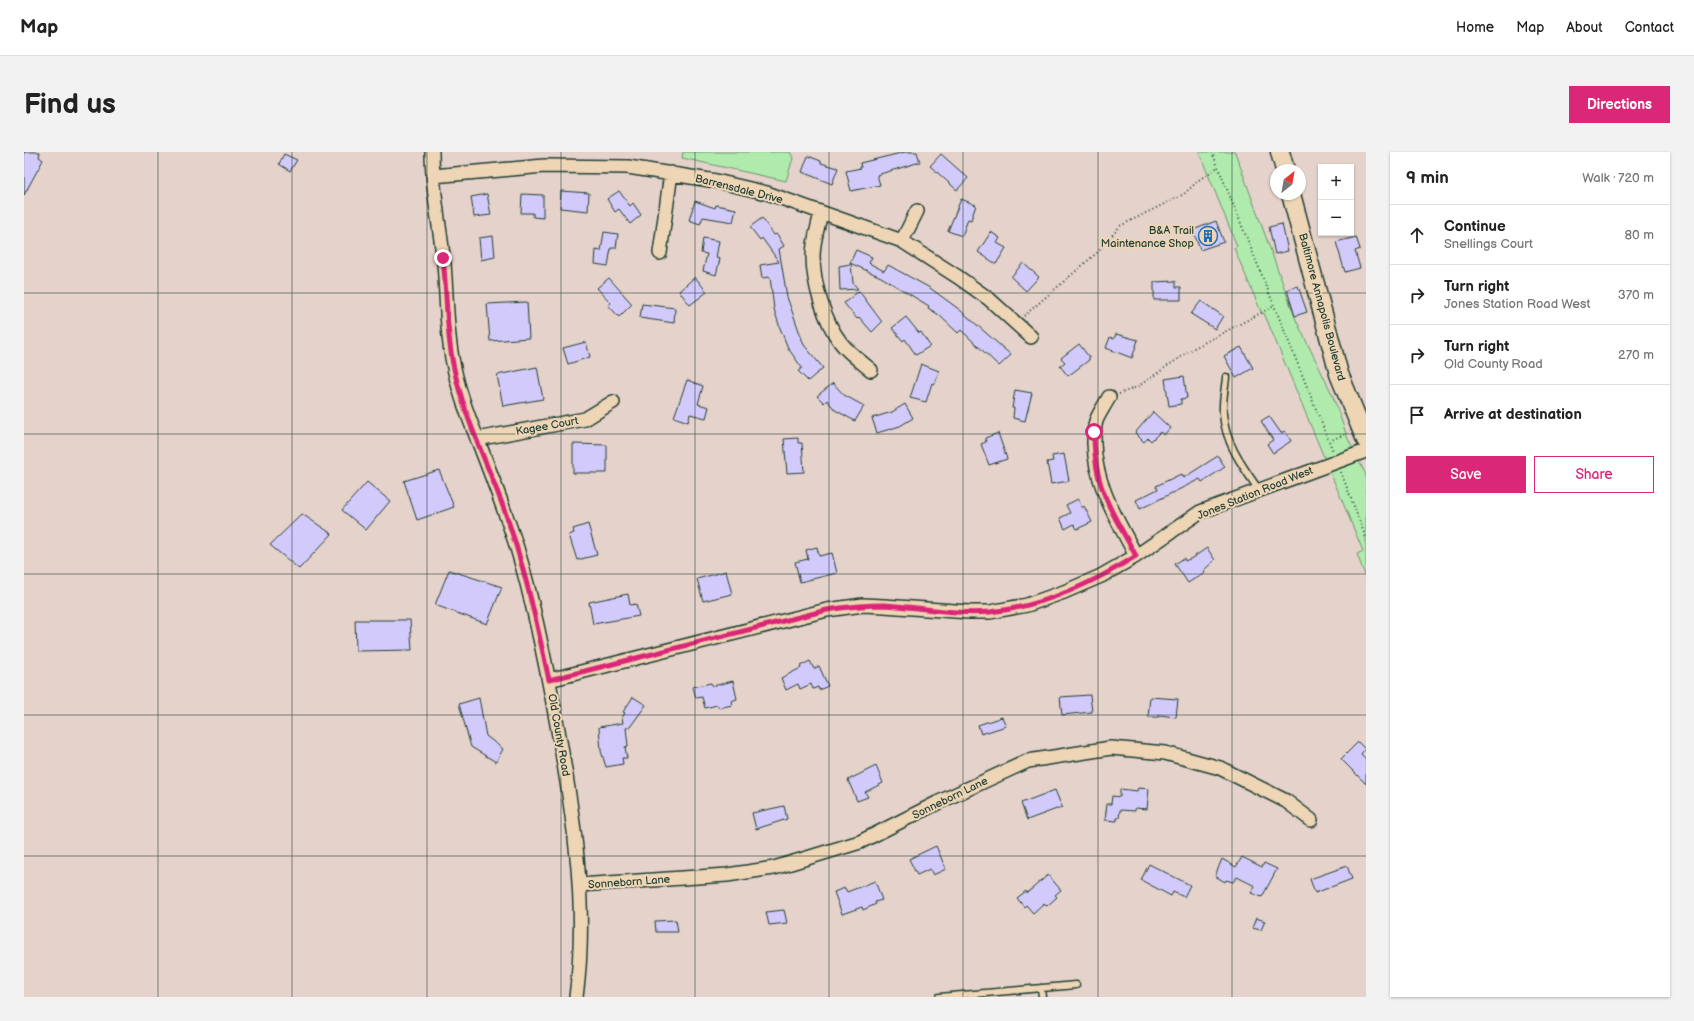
<!DOCTYPE html>
<html lang="en">
<head>
<meta charset="utf-8">
<style>
  body { margin:0; font-family:"Balsamiq Sans",sans-serif; background:#f2f2f2; color:#222 }
  .controls { position:absolute; right:12px; top:12px; display:grid; overflow:hidden; border-radius:0px; box-shadow:0 1px 3px #0004 }
  .controls button { width:36px; height:36px; display:grid; place-items:center; padding:0; border:0; border-bottom:1px solid #e0e0e0; background:#fff; color:#222; font:20px sans-serif }
  .compass { position:absolute; left:1246px; top:12px; width:36px; height:36px; border-radius:50%; background:#fff; box-shadow:0 1px 3px #0004; rotate:31deg }
  .stop { position:absolute; width:12px; height:12px; margin:-9px; border:3px solid #db2777; border-radius:50%; background:#fff }
  .stop.end { background:#db2777; border-color:#fff; box-shadow:0 1px 4px #0008 }
  .list { margin:0; padding:0; list-style:none }
  h2 { display:flex; justify-content:space-between; align-items:center; height:52px; margin:0; padding:0 16px; font-size:17px }
  h2 small { font-size:13px; font-weight:400; color:#767676 }
  .list li { display:grid; grid-template-columns:26px 1fr auto; gap:12px; align-items:center; box-sizing:border-box; height:60px; padding:0 16px; border-top:1px solid #e0e0e0 }
  .list b { display:block; font-size:15px; white-space:nowrap }
  .list p { margin:0; font-size:13px; white-space:nowrap; color:#767676 }
  .list em { font-size:13px; font-style:normal; color:#767676 }
  .actions { display:flex; gap:8px; padding:12px 16px }
  .actions a { flex:1; padding:9px 0; border:1px solid #db2777; border-radius:0px; text-align:center; font-size:14px; color:#db2777 }
  .actions .main { background:#db2777; color:#fff }
  .icon { flex:none; width:22px; height:22px; fill:none; stroke:currentColor; stroke-width:2; stroke-linecap:round; stroke-linejoin:round }
  .map { position:relative; flex:none; width:1342px; height:845px; overflow:hidden; border-radius:0px }
  header { display:flex; align-items:center; gap:24px; box-sizing:border-box; height:56px; padding:0 20px; background:#fff; border-bottom:1px solid #e0e0e0 }
  header strong { font-size:19px }
  nav { display:flex; gap:22px; margin-inline-start:auto; font-size:14px }
  .intro { display:flex; align-items:center; justify-content:space-between; box-sizing:border-box; height:96px; padding:0 24px }
  h1 { margin:0; font-size:28px }
  .button { padding:10px 18px; border-radius:0px; background:#db2777; color:#fff; font-size:14px; font-weight:700 }
  main { display:flex; gap:24px; padding:0 24px }
  aside { flex:1; background:#fff; border-radius:0px; box-shadow:0 1px 3px #0004 }
  .map>svg:first-child { display:block }
  .park { fill:#b1eaad; stroke:#689470 }
  .building { fill:#d3cafc; stroke:#1f3d34 }
  .lines { fill:none; stroke-linecap:round; stroke-linejoin:round }
  .lane-casing { stroke:#1f3d34; stroke-width:9 }
  .street-casing { stroke:#1f3d34; stroke-width:16 }
  .secondary-casing { stroke:#1f3d34; stroke-width:21 }
  .path { stroke:#1f3d34; stroke-width:2; stroke-dasharray:1 3; stroke-linecap:butt }
  .lane { stroke:#edd5b5; stroke-width:6 }
  .street { stroke:#edd5b5; stroke-width:13 }
  .secondary { stroke:#edd5b5; stroke-width:18 }
  .route { stroke:#db2777; stroke-width:5 }
  .grid { fill:none; stroke:#1f3d34; stroke-width:1; stroke-opacity:0.55 }
  .labels { text-anchor:middle; dominant-baseline:central; stroke-width:4; stroke-linejoin:round; paint-order:stroke }
  .street-label { font-size:11px; fill:#1f3d34; stroke:#edd5b5 }
  .poi-label { font-size:11px; fill:#1f3d34; stroke:#edd5b5; text-anchor:end }
</style>
</head>
<body>
<header>
<strong>Map</strong>
<nav><a>Home</a><a>Map</a><a>About</a><a>Contact</a></nav>
</header>
<div class="intro"><h1>Find us</h1><a class="button">Directions</a></div>
<main>
<div class="map">
<svg width="1342" height="845" viewBox="0 0 1342 845">
  <rect width="100%" height="100%" fill="#e5d2ca"/>
  <filter id="ink" filterUnits="userSpaceOnUse"><feTurbulence type="fractalNoise" baseFrequency=".025" numOctaves="2"/><feDisplacementMap in="SourceGraphic" scale="8" xChannelSelector="R" yChannelSelector="G"/><feConvolveMatrix kernelMatrix="1 2 1 2 8 2 1 2 1" color-interpolation-filters="sRGB"/></filter>
  <g filter="url(#ink)">
    <path class="park" d="M659 0H766L769 6 762 29 658 6Z
      M1175 0H1211L1272 168 1308 242 1324 287 1342 323V426L1333 402 1339 399 1240 161 1238 162 1210 96 1213 94Z"/>
    <path class="building" d="M0 0H16L15 5 19 8 0 43Z
      M881 0H893L896 10 853 23 856 33 827 39 822 19 837 16 836 11Z
      M260 2 273 8 266 19 255 12Z
      M917 2 944 26 933 38 906 14Z
      M784 4 797 9V11L814 16 808 32 778 20Z
      M537 39 565 41 564 59 536 56Z
      M595 39 606 54 609 51 617 63 606 72 595 57 591 60 583 47Z
      M463 42 467 63 450 65 447 45Z
      M498 42 519 43V66L509 65V61H497Z
      M937 47 952 53 947 68 944 67 938 84 924 79Z
      M671 49 691 56 692 53 712 57 709 70 679 65 676 72 665 68Z
      M738 66 750 83 753 82 760 94 755 97 763 145 780 193 799 216 784 229 774 219 778 216 764 196 756 176 750 157 746 125 738 126 736 113 755 110 738 86 736 88 726 75Z
      M1192 69 1200 90 1176 98 1169 78Z
      M1258 72 1264 99 1251 102 1245 75Z
      M580 80 594 82 592 96H587L584 114 571 112 572 98 577 99Z
      M967 80 976 86 973 91 982 96 972 112 954 100Z
      M469 84 471 105 457 108 455 86Z
      M1332 85 1336 97 1331 99 1336 116 1321 120 1312 90Z
      M679 86 695 89 692 106 696 107 692 123 679 119 683 102 677 101Z
      M832 98 848 105 845 111 860 119 864 113 906 136 936 158 987 203 975 214 937 178 934 181 915 163 904 156 905 154 857 125 826 111Z
      M999 111 1015 125 1002 139 987 125Z
      M827 112 829 131 834 137 816 138 815 114Z
      M671 125 683 140 666 153 655 139Z
      M585 126 608 152 595 165 584 153 587 151 573 136Z
      M1152 129V135H1157V148H1130V130Z
      M1274 134 1283 160 1271 164 1263 138Z
      M835 139 858 170 848 180 835 165 833 167 820 151Z
      M1177 149 1199 164 1191 177 1167 162Z
      M503 150 505 186 466 189 463 152Z
      M618 152 651 156 650 171 616 166Z
      M882 165 895 181 897 180 906 194 892 203 881 187 879 189 868 176Z
      M1092 182 1114 188 1108 206 1082 196 1086 185 1090 187Z
      M562 190 566 205 544 212 539 196Z
      M1055 192 1065 205V208L1044 224 1036 214 1041 210 1037 206Z
      M1217 195 1229 216 1212 226 1200 204Z
      M897 212 915 219 911 232 908 231 902 250 886 246Z
      M513 215 519 247 479 254 473 223Z
      M1160 224 1163 246 1157 247V252L1145 254 1141 227Z
      M663 228 679 234 674 252 685 255 682 266 666 262 664 270 650 265Z
      M809 231 820 243 840 254 831 269 811 258 803 248 800 251 793 244Z
      M991 238 1008 241 1001 269 989 266 990 256H988Z
      M881 252 889 266 876 274 853 281 848 266 868 260Z
      M1129 260 1146 276 1140 283 1136 280 1127 289 1124 286 1120 290 1111 281Z
      M1245 264 1257 281 1261 279 1267 289 1249 301 1243 292 1249 288 1237 269Z
      M974 281 983 307 965 313 957 292 962 290 961 286Z
      M774 286V291H778L780 320 763 321 760 287Z
      M549 292 583 293V321H549Z
      M1040 302 1045 329 1027 332 1023 310 1029 309 1028 304Z
      M1194 304 1201 315 1178 330 1176 327 1116 357 1112 348 1134 337 1132 334 1157 322 1159 326Z
      M415 318 430 355 393 368 380 329Z
      M343 330 366 349 342 378 318 358Z
      M1054 347 1058 356 1060 354 1068 370 1053 377 1050 372 1041 377 1036 366 1046 361 1042 353Z
      M278 362 308 382 275 417 246 393Z
      M564 372 573 403 553 408 545 383 550 381 549 377Z
      M793 395 795 404 808 401 813 421 776 430 771 410 784 407 782 398Z
      M1183 396 1191 408 1180 418 1181 420 1164 431 1151 412 1160 406 1161 409 1168 406Z
      M425 418 478 435 463 472 411 453Z
      M702 419 708 442 679 449 673 427Z
      M604 442 606 453 612 452 615 464 569 472 565 450Z
      M331 468H386L388 498 332 499Z
      M786 509 790 517 795 514 804 534 795 538 794 535 789 537 787 532 776 537 774 532 762 538 757 526 777 516 776 514Z
      M709 529 713 547 707 549 708 553 695 556 693 553 681 556 678 545 672 546 669 535 687 531 689 534Z
      M1066 543 1068 560 1038 563 1036 545Z
      M609 545 622 553 606 575 602 576 604 594 601 595 603 606H598L599 612 582 615 577 599 575 575 599 571 598 566 601 561 599 560Z
      M1126 545 1154 547 1152 565 1135 563V565H1124Z
      M455 546 462 584 479 597 472 610 447 595 435 552Z
      M978 565 982 574 957 582 954 573Z
      M1334 590 1341 597 1337 602 1342 607V632L1317 607Z
      M852 614 859 631 841 640 844 645 833 649 824 628Z
      M1114 636 1125 637 1123 657 1111 656V659L1096 658 1095 666H1093V669L1081 668 1083 652H1087L1088 644 1096 645V637L1113 639Z
      M1031 638 1038 655 1003 668 997 651Z
      M760 654 763 667 732 677 728 661Z
      M912 694 922 717 909 723 906 717 893 723 885 707Z
      M1218 705 1238 715 1240 711 1253 717 1238 745 1227 741 1231 734 1213 725 1209 730 1202 728 1201 730 1191 724 1198 707 1212 715Z
      M1125 712 1166 733 1160 745 1149 740 1147 744 1117 728Z
      M1323 714 1328 727 1291 741 1286 727Z
      M1024 723 1037 738 1031 743 1033 745 1023 754 1020 751 1009 761 1002 753 1000 755 993 746 1002 739 1003 741Z
      M851 729 858 748 851 750 852 752 839 758 838 755 818 762 810 740 821 736 823 740Z
      M760 758 763 771 745 773 742 760Z
      M1232 766 1241 769 1237 778 1228 776Z
      M652 768 654 780H632L631 769Z"/>
    <g class="lines">
      <defs>
        <path id="lane" d="M1202 225C1201 237 1198 250 1199 262 1201 291 1219 315 1235 338
          M1017 836 1018 845
          M915 845 1052 833"/>
        <path id="street" d="M408 0C408 37 416 75 420 112 423 145 422 179 429 211 434 237 443 262 453 286 467 322 481 359 493 396 511 455 523 517 534 578 550 666 564 755 552 845
          M409 24 520 14 604 15 692 29 743 41 878 89 934 125 965 147 1007 185
          M797 61C794 75 789 89 789 104 789 131 800 169 817 191 825 201 836 209 847 218
          M878 89 893 59
          M636 101 647 21
          M1085 245C1081 253 1075 261 1072 269 1070 276 1070 284 1070 291 1071 333 1093 367 1112 404
          M453 287 561 267 589 250
          M525 528 803 458 839 453 860 454 945 460H966L1003 453 1040 440 1077 424 1112 404 1176 360 1342 299
          M555 733 703 723 750 716 836 690 913 651 1004 609 1087 596 1141 601 1196 616 1262 649 1287 668"/>
        <path id="secondary" d="M1256 0 1261 18
          M1267 42 1315 222 1342 288"/>
      </defs>
      <use href="#lane" class="lane-casing"/>
      <use href="#street" class="street-casing"/>
      <use href="#secondary" class="secondary-casing"/>
      <path class="path" d="M1188 0 1309 299
        M1000 164 1075 99 1096 74 1160 42 1176 27 1194 15
        M1095 242 1113 235 1170 196 1250 154
        M1305 289 1324 281
        M1317 320 1342 386"/>
      <use href="#lane" class="lane"/>
      <use href="#street" class="street"/>
      <use href="#secondary" class="secondary"/>
    </g>
  </g>
  <g class="lines" filter="url(#ink)">
    <path class="route" d="M419 106C423 141 422 177 429 212 438 259 460 304 477 349 499 407 512 468 525 528L803 458C822 455 841 453 860 453 895 455 931 463 966 460 1017 455 1069 431 1112 404 1099 379 1082 354 1075 326 1071 311 1070 296 1070 280"/>
  </g>
  <path class="grid" d="M134 0V845M268 0V845M403 0V845M537 0V845M671 0V845M805 0V845M939 0V845M1074 0V845M1208 0V845M0 141H1342M0 282H1342M0 422H1342M0 563H1342M0 704H1342"/>
  <defs>
    <symbol id="building-ring" viewBox="-11 -11 22 22"><circle r="9.5" fill="#edd5b5" stroke="#1f6fb2" stroke-width="1.5"/><path d="M-4-6H4V6H1V3H-1V6H-4ZM-2.5-4.3h1.7v1.8h-1.7ZM.8-4.3h1.7v1.8H.8ZM-2.5-1h1.7V.8h-1.7ZM.8-1h1.7V.8H.8Z" fill="#1f6fb2"/></symbol>
  </defs>
  <g fill-rule="evenodd">
    <use href="#building-ring" x="1173" y="73" width="22" height="22"/>
  </g>
  <g class="labels">
    <g class="street-label">
      <text transform="translate(715 37) rotate(14)">Barrensdale Drive</text>
      <text transform="translate(1298 155) rotate(75)">Baltimore Annapolis Boulevard</text>
      <text transform="translate(523 274) rotate(-10)">Kagee Court</text>
      <text transform="translate(1231 341) rotate(-22)">Jones Station Road West</text>
      <text transform="translate(535 583) rotate(80)">Old County Road</text>
      <text transform="translate(926 646) rotate(-26)">Sonneborn Lane</text>
      <text transform="translate(605 730) rotate(-4)">Sonneborn Lane</text>
    </g>
    <g class="poi-label">
      <text x="1170" y="78">B&amp;A Trail<tspan x="1170" dy="13">Maintenance Shop</tspan></text>
    </g>
  </g>
</svg>
<div class="controls">
<button>+</button>
<button>−</button>
</div>
<svg class="compass" viewBox="-18 -18 36 36"><path d="M0-13l5 13h-10z" fill="#e53935"/><path d="M0 13l5-13h-10z" fill="#767676"/></svg>
<div class="stop" style="left:1070px;top:280px"></div>
<div class="stop end" style="left:419px;top:106px"></div>
</div>
<aside>
<h2>9 min<small>Walk · 720 m</small></h2>
<ul class="list">
<li><svg class="icon" aria-label="ahead" viewBox="0 0 24 24"><path d="M12 20V5M6 11l6-6 6 6"/></svg><div><b>Continue</b><p>Snellings Court</p></div><em>80 m</em></li>
<li><svg class="icon" aria-label="right" viewBox="0 0 24 24"><path d="M7 20v-9h11M14 6l5 5-5 5"/></svg><div><b>Turn right</b><p>Jones Station Road West</p></div><em>370 m</em></li>
<li><svg class="icon" aria-label="right" viewBox="0 0 24 24"><path d="M7 20v-9h11M14 6l5 5-5 5"/></svg><div><b>Turn right</b><p>Old County Road</p></div><em>270 m</em></li>
<li><svg class="icon" aria-label="arrive" viewBox="0 0 24 24"><path d="M6 21V4h12l-3 4 3 4H6"/></svg><div><b>Arrive at destination</b></div></li>
</ul>
<div class="actions"><a class="main">Save</a><a>Share</a></div>
</aside>
</main>
</body>
</html>
